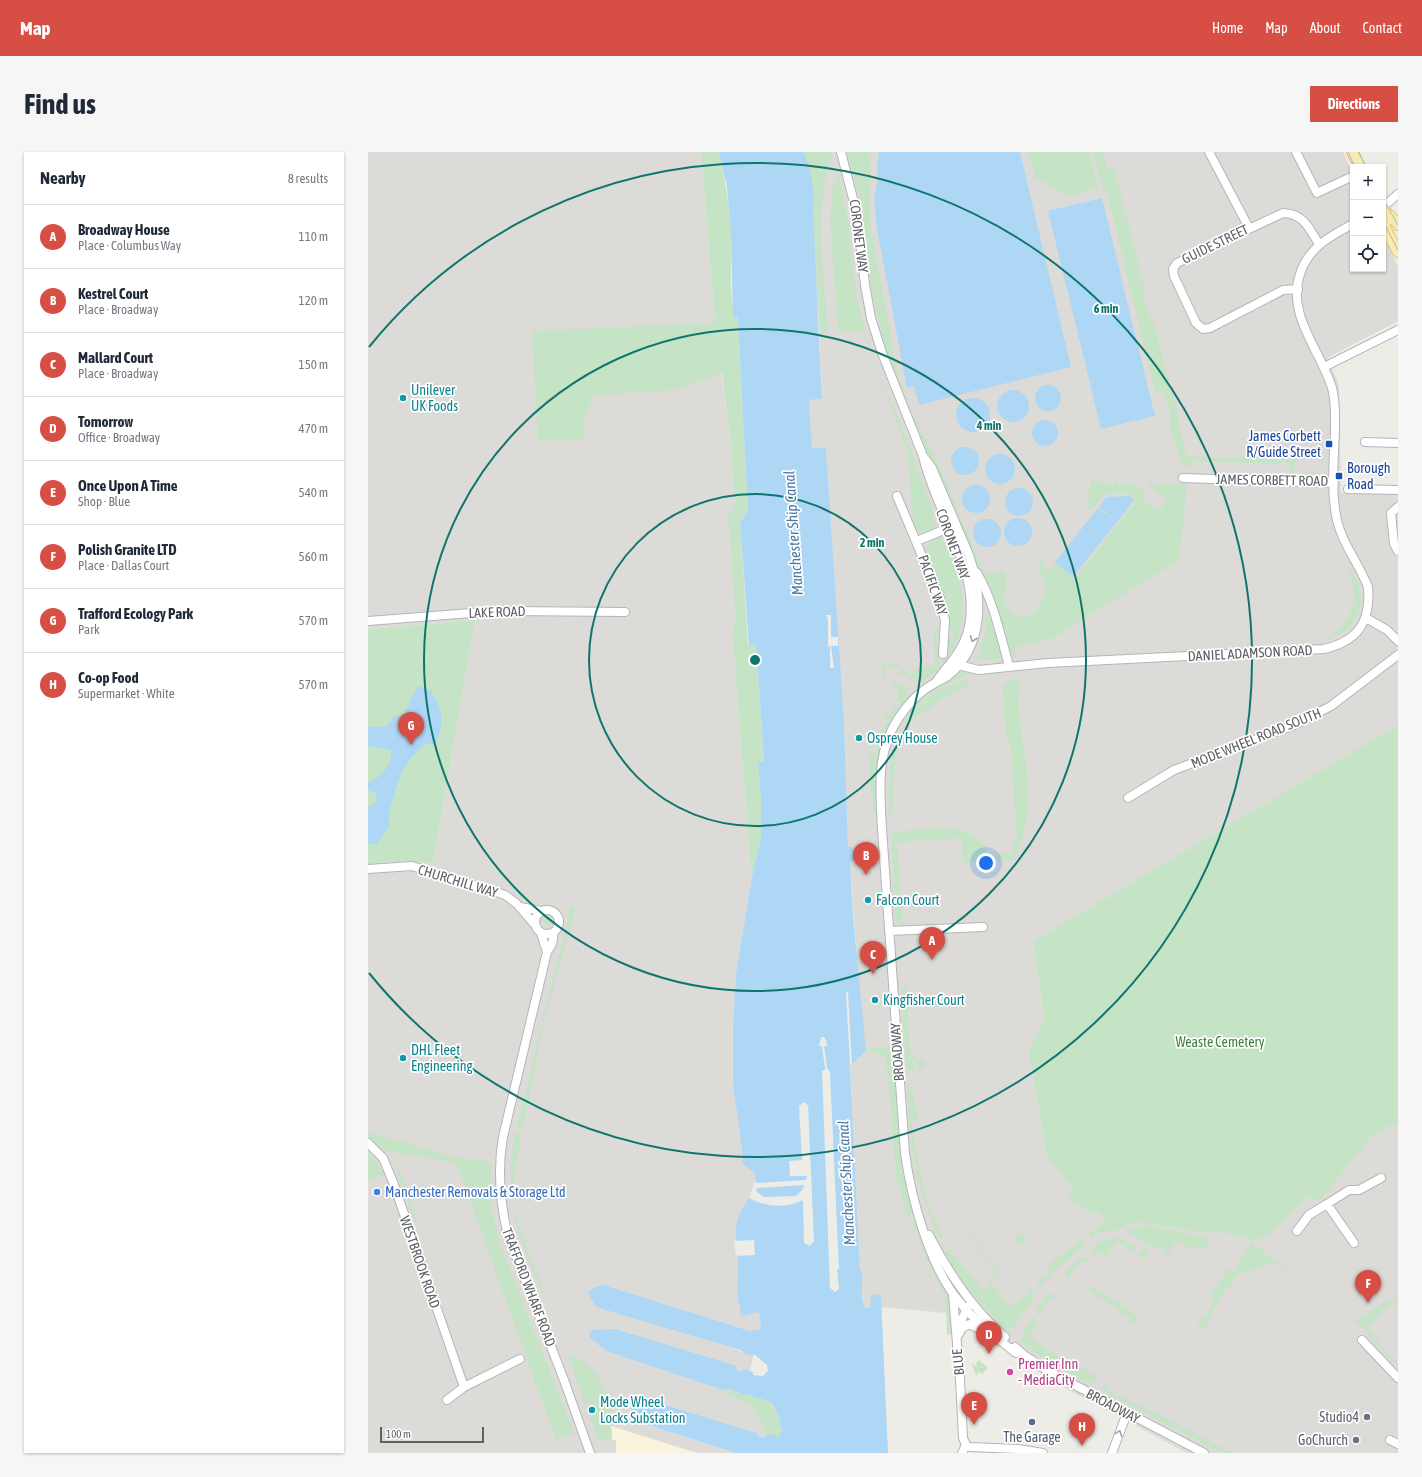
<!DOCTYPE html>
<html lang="en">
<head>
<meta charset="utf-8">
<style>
  body { margin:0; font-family:"Asap Condensed",sans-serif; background:#f6f6f7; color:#1f2937 }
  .controls { position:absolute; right:12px; top:12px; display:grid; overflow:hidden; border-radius:0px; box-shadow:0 1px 3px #0004 }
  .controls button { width:36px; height:36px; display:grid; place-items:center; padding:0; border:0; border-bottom:1px solid #e0e1e3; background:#fff; color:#1f2937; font:20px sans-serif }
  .scale { position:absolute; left:12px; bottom:10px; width:104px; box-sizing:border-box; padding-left:4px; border:2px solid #5e6165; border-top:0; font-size:11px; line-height:14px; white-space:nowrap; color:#5e6165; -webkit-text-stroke:3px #fff; paint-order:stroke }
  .you { position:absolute; left:618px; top:711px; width:14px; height:14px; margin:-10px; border:3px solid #fff; border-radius:50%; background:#1a73e8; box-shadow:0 0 0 6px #1a73e833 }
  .badge { display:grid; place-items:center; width:26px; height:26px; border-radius:50%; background:#d74f44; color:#fff; font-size:13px; font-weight:700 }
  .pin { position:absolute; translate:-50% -33px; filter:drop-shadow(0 1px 2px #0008) }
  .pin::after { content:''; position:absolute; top:21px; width:14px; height:12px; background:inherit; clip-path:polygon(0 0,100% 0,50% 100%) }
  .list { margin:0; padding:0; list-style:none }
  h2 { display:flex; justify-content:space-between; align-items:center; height:52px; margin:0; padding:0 16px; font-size:17px }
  h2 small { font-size:13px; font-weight:400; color:#747a83 }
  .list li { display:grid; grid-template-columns:26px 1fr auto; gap:12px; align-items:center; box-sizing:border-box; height:64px; padding:0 16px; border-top:1px solid #e0e1e3 }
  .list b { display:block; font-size:15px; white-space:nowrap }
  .list p { margin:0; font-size:13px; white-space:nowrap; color:#747a83 }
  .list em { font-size:13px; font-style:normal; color:#747a83 }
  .icon { flex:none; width:22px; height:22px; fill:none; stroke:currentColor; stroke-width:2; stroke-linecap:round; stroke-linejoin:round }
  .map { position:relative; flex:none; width:1030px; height:1301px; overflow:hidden; border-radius:0px }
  header { display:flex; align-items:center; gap:24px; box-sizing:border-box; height:56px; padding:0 20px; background:#d74f44; color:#fff }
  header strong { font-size:19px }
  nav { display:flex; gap:22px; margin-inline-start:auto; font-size:14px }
  .intro { display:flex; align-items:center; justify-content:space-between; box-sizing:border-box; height:96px; padding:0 24px }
  h1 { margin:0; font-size:28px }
  .button { padding:10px 18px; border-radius:0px; background:#d74f44; color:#fff; font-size:14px; font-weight:700 }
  main { display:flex; gap:24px; padding:0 24px }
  aside { flex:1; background:#fff; border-radius:0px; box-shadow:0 1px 3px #0004 }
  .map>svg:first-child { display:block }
  .commercial { fill:#faf4df }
  .industrial { fill:#dddbd8 }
  .education { fill:#dedbd4 }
  .green { fill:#c5e3c5 }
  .water { fill:#aed7f6; fill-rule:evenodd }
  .pier { fill:#eeece6 }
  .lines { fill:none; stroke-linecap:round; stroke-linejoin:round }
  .minor-casing { stroke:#b3b6b9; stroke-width:10 }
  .major-casing { stroke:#e2c06b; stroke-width:12 }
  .minor { stroke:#fff; stroke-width:8 }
  .major { stroke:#f6ebb3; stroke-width:10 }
  .tram { stroke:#b4b5b5; stroke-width:1 }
  .oneway { stroke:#9ea0a3 }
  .ring { fill:none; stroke:#0f766e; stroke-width:2 }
  .culture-dot { fill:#0f9aa8; stroke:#fff; stroke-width:1.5 }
  .transit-dot { fill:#1a4fb4; stroke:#fff; stroke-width:1.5 }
  .shop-dot { fill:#3f7fe0; stroke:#fff; stroke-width:1.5 }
  .hotel-dot { fill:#d1479c; stroke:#fff; stroke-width:1.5 }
  .worship-dot { fill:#6b7280; stroke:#fff; stroke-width:1.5 }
  .service-dot { fill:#5c6f8a; stroke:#fff; stroke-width:1.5 }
  .labels { text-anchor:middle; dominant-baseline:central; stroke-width:3.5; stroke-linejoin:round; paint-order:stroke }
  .street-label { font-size:14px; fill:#5e6165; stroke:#fff }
  .culture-label { font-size:14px; fill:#0d838f; stroke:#fff; text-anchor:start }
  .transit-label { font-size:14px; fill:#164399; stroke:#fff; text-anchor:end }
  .park-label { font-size:14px; fill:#3f8242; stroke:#fff }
  .shop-label { font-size:14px; fill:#366cbe; stroke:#fff; text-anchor:start }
  .hotel-label { font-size:14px; fill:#b23c85; stroke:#fff; text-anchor:start }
  .worship-label { font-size:14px; fill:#5b616d; stroke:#fff; text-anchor:end }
  .service-label { font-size:14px; fill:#4e5e75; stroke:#fff }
  .water-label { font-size:15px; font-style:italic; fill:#4c78a6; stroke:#fff }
  .centre { fill:#0f766e; stroke:#fff; stroke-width:2 }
  .ring-label { font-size:12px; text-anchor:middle; font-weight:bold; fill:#0f766e; stroke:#fff; stroke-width:3.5; stroke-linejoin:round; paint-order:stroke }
</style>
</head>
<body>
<header>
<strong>Map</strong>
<nav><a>Home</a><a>Map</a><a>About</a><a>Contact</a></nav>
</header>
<div class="intro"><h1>Find us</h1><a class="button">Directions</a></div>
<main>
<aside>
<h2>Nearby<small>8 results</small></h2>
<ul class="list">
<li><span class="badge">A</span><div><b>Broadway House</b><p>Place · Columbus Way</p></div><em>110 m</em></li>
<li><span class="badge">B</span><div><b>Kestrel Court</b><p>Place · Broadway</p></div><em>120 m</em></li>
<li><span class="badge">C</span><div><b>Mallard Court</b><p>Place · Broadway</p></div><em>150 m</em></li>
<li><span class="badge">D</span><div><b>Tomorrow</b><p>Office · Broadway</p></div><em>470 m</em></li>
<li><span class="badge">E</span><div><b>Once Upon A Time</b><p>Shop · Blue</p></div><em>540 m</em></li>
<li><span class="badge">F</span><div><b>Polish Granite LTD</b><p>Place · Dallas Court</p></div><em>560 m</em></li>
<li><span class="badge">G</span><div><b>Trafford Ecology Park</b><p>Park</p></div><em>570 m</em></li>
<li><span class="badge">H</span><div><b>Co-op Food</b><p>Supermarket · White</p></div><em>570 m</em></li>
</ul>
</aside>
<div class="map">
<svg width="1030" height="1301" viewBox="0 0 1030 1301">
  <rect width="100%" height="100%" fill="#eeece6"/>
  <path class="commercial" d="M243 1274 328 1301H248V1288H244Z"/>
  <path class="industrial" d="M0 0H333L347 171 362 287 367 354 368 471 365 473V491L383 719H385L368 821 365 873V933L375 1007 373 1010 387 1022 388 1027 381 1046 374 1054 366 1089 368 1104H370L369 1142 373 1164 391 1160 393 1177 382 1179 236 1133 229 1134 220 1140 385 1204 382 1219 368 1217 369 1215 238 1199 358 1239 361 1236 377 1244 379 1242 411 1285 389 1284V1281L275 1246 266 1249 262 1258 263 1264 268 1269 368 1301H329L243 1274 244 1288H248V1301H0V712L29 709 65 711 107 468 0 477Z
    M435 0H975L985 21V117H1015V83L1030 114V169L959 206 971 232 973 340 1030 343V573L665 789 676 868 661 899 844 1078 878 1086 884 1091 904 1080 941 1044 951 1050 1004 984 1030 970V1301H819L680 1227 629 1191 578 1161 513 1155V1145L510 1142 503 1143 502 1156 498 1157 496 1154 493 1130 494 1119 492 1118 482 917 491 831 482 711 490 704 489 700 480 694 476 567 458 296 444 297 441 248 454 247 451 168Z"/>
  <path class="education" d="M947 1287 967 1297 974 1301H940Z"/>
  <path class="green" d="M333 0H351C357 26 361 52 363 79 365 108 358 142 370 170L380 359 372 370 380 492H388L396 609 390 610 393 647V688L385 719H383L365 491V473L368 471 360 363 367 354 362 287 354 221 308 238 226 243 216 268 217 288 170 289 164 179 347 171Z
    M435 0H464C445 59 456 120 460 180L452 181C450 147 448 113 446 79 444 48 449 29 435 0Z
    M479 0H504L502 5V70L530 224 544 261 567 304 617 423 636 419C637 423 639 427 639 431 639 440 633 445 638 454 650 475 677 461 675 441L679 440 672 421V406L680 418 689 412 705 425 704 427 706 428 768 349 759 341H752L753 330 766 332 777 338 774 342C779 355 781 353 793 357L798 347 777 331 809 332 811 334 819 333 811 408 681 488 646 496 649 506H646L641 500 636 476 624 445 556 293 518 197 504 139 493 51Z
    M660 0H721L730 36 700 44 667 25Z
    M725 0H734L739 17 746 16 776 135V150L788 178 809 260 818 304 927 308 926 321 951 320 957 314 959 303C959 329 940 323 922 323V311L915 309 911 312 824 309 821 322V314L814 313 801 274 803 263 794 238 787 240 738 37 735 38Z
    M470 21 480 66 488 141 501 196 494 179 470 180 462 67 465 35Z
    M505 207 539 287 563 355 568 376 559 380 551 379 545 372 540 300Z
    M722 329 737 330V333L745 334V330H751V341L737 342 723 358H719Z
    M572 385C574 390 579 395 582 400 600 438 601 479 575 513L572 504 580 487 585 485 586 479 580 473 576 447 557 397 561 389Z
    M979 412C983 419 988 426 991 434 999 459 982 483 957 487 990 465 991 447 979 412Z
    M619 463 625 469 634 507 620 508 610 506 616 485Z
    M613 465 610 490 601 511 598 508Z
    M107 468 65 711 29 709 0 712V477Z
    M566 478H570V508L573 515 571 518 553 530 530 521V518H539L540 524H544V519H549V516L567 513Z
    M530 511 531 515 517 516 518 529 515 530 514 512Z
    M590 519H600L597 525 589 527 585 523Z
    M651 524 652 541 650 542C651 582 664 624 659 665 657 677 653 690 650 701L647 702 648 707 595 711 593 686 529 690 535 773 528 770 523 683 526 680C556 678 610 665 620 703L646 702 645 692 649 687 642 588H639L634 534Z
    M583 525 587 529 567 539 557 546 530 577 547 553Z
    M599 528 602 533 581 543 541 569 537 573 527 609 524 664 521 665C519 619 520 583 556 550 567 539 584 531 599 528Z
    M528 530V532L538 533 542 545C509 580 508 612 509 658L505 662 501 603 509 602 507 584H510V581L518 573 517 563 525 562V556L531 555 529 535H523Z
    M1030 573V970L1004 984 951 1050 941 1044 904 1080 884 1091 932 1127 906 1110 868 1124 862 1135 859 1134 836 1177 829 1173 834 1165 837 1166 847 1148 842 1144 860 1117 866 1120 876 1100 884 1091 878 1086 844 1078 843 1082 775 1070 758 1073 749 1078 733 1080 724 1086 721 1082 738 1069 730 1059 723 1062 718 1055 714 1058 708 1051 706 1052 699 1043 706 1038 680 1007 661 899 676 868 665 789Z
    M202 753 208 755 175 873 155 977 149 975 188 813 199 775Z
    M174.5 769a4.5 4.5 0 1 1 9 0a4.5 4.5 0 1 1-9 0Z
    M533 836H539L542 898 551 909 555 906 557 911 555 916 551 918 549 909H545L546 916H550L551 918H541L538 914Z
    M500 896H524L533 1000 544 1054 542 1063 539 1064 528 1023 518 904 498 899Z
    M539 932 542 937 547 936 544 940 551 967 543 969 557 1044 575 1086 569 1085 549 1025 541 968Z
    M0 980 85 1005 123 1010 122 1049 133 1094 206 1281 188 1288 90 1015 84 1010 18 999 0 985Z
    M147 981 154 982 143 1044V1006Z
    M0 1000 9 1010 16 1023 0 1028Z
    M27 1012 31 1016 39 1037 35 1038Z
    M40 1038 49 1067 50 1070 46 1069 36 1040Z
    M144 1053 176 1142H174L150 1081Z
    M546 1070 549 1072 582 1143 584 1152H581L583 1182 579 1183 578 1145 562 1115 546 1074H542L541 1071Z
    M783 1074 842 1086 838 1098 831 1094 829 1097 825 1093 822 1097 809 1088 798 1105 796 1103 798 1099 789 1093 786 1097 757 1079 767 1075Z
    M654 1080 659 1086 657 1088 659 1090 653 1095 646 1087Z
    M603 1082 629 1115 627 1116 602 1084Z
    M747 1086 754 1087 769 1094 765 1100 749 1089 738 1105 729 1099 726 1103 724 1099C726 1089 738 1087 747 1086Z
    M713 1088 716 1093 685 1120 672 1135 669 1130 682 1120 678 1115Z
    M582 1097 614 1138 622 1132 619 1128 629 1119 631 1122 622 1129 643 1155 662 1140 658 1135 661 1134 667 1145 645 1176 637 1178 597 1133 577 1101Z
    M770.5 1102a4.5 4.5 0 1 1 9 0a4.5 4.5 0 1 1-9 0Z
    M715 1105 720 1108 717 1112 713 1110 700 1126 697 1124 698 1118Z
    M723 1133 770 1164 765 1171H761L763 1166 720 1138Z
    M682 1141 687 1145 686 1147 683 1146 673 1160 676 1162 673 1163 669 1161V1158L679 1142Z
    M1030 1143V1145L998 1175 1030 1212V1215L987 1168Z
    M665 1166 670 1171 661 1185 700 1211 703 1208 729 1225 726 1230 719 1231 688 1215 652 1190 655 1180Z
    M200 1202 209 1205 230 1223 235 1238 245 1255 244 1259H240L235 1263 237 1272 243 1274 244 1288H230L222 1265 229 1262 225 1251 218 1254Z
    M611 1208 620 1216 614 1222 609 1219 610 1222 608 1223 604 1212 607 1213 609 1217 608 1211Z
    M735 1229 738 1231 737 1234 741 1239 792 1263 864 1301H854L738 1241 735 1237Z
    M361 1236 377 1244 379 1242C398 1248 407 1249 412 1270 413 1276 415 1280 411 1285H397C396 1269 389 1266 383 1252L358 1242Z"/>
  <path class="water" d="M351 0H435C445 21 446 38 445 60L454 247 441 248 444 296H458L476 567 480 694 490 700V704L482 711 485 763 498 899 482 914V917L492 1118 494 1119V1146L497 1156H502L503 1143 510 1142 513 1145 520 1301H368L268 1269 263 1264V1254L269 1247 275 1246 389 1281V1284L396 1285 398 1283H407L409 1286 414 1279C408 1251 407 1251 379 1242L377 1244 361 1236 358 1239 238 1199 221 1185 223 1178 247 1177 369 1214 368 1217 373 1219 375 1217 385 1220V1223L395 1224 400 1219 399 1213 386 1202 385 1204 374 1201 375 1199 369 1197 231 1156 226 1152 220 1140 229 1134 236 1133 382 1179 393 1177 391 1160 373 1164 369 1142 370 1104H368C366 1085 367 1061 381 1046 398 1055 418 1057 435 1048L436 1091 442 1094 446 1089 440 953 436 950 431 954 434 1008 421 1009 422 1024H439L438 1028 388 1031 387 1022 373 1010 375 1006 365 933V873L368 821 385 719 393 688V647L390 610 396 609 388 492 381 493 372 370 380 359 370 170 369 166 365 165 363 80 359 35ZM459 916 462 920 471 1117H469L471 1137 467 1140 462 1136 454 919Z
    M511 0H652L703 215 551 253 546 234 539 236 509 77 506 48 509 32V11Z
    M734 46 787 264 733 277 680 59Z
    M667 246a13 13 0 1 1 26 0a13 13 0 1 1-26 0Z
    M629 254a16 16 0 1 1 32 0a16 16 0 1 1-32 0Z
    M588 263a17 17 0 1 1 34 0a17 17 0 1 1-34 0Z
    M664 281a13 13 0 1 1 26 0a13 13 0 1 1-26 0Z
    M583 309a14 14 0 1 1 28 0a14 14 0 1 1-28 0Z
    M617 317a15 15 0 1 1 30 0a15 15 0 1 1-30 0Z
    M594 347a14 14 0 1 1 28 0a14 14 0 1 1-28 0Z
    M637 350a14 14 0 1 1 28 0a14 14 0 1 1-28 0Z
    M761 344 766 348 749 370 731 355 738 345Z
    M730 356 749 370 705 425 687 410Z
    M636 380a14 14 0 1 1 28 0a14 14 0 1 1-28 0Z
    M605 381a14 14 0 1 1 28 0a14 14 0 1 1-28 0Z
    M50 534 63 539C75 560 77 568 68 591L56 593 42 607 32 624 21 659V675L9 692 0 691V656L7 651 9 645 6 640 0 638V631C13 625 25 613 23 598L0 594V575L19 574 26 565 36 562Z
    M436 1033 435 1037 428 1044 396 1045 389 1040 388 1036Z"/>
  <path class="pier" d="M458 463H463V485H470V494H463L466 516H462V494H460V468Z
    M478 840H480L484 912 482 914Z
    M453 885H456L458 888 459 894H456L459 916H457L454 894H451Z
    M386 1088 387 1103 368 1104 366 1089Z"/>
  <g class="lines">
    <defs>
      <path id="minor" d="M473 0 489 62 497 133 503 166 514 201 555 304C567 361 622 431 596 490 589 506 577 516 568 530
        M841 0 881 76
        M928 0 949 41 985 24
        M1015 55 1030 42
        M930 137 915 138 842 176 835 177 828 171 806 124 805 117 809 111 915 61C937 62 941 77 951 92
        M956 215 1030 178
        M997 290 1030 291
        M555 304 564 316 601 403C615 444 617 493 580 524 576 527 571 528 567 531 552 539 539 553 530 567 508 600 512 639 514 677L537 1001C543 1045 561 1113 590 1148 606 1169 628 1185 648 1201
        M815 326 966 331
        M980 337 1030 338
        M529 344 572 447 577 468 575 502
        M1030 355 1023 361 1026 392 1030 399
        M549 389 585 374
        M609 421C626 450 632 482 641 514
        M998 466 1019 478 1030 489
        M0 469 129 459 257 460
        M585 508 594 514 611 518 680 511 956 497C990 489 1003 470 1000 435 991 411 972 389 968 363 963 336 966 306 967 278 967 264 968 250 964 236 953 199 918 163 932 122 940 96 962 84 985 72
        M760 646 806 618 926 573 963 554 1030 503
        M0 717 44 714 122 738 137 743 148 751 167 773
        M152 755 173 759
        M167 770a12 12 0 1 1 24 0a12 12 0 1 1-24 0Z
        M521 779 615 775
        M173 781 179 800
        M185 781C186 788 184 794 179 800L135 985C129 1019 132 1051 140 1084L196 1228 222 1301
        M0 991 15 1006 25 1030 96 1235
        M929 1079 941 1063 959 1052
        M561 1083C581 1122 604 1157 637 1185
        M986 1091 959 1052 981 1038H991L1013 1026
        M585 1143 592 1228 595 1286 598 1293
        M591 1181V1173L600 1155
        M591 1182 594 1176 601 1172 613 1178
        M994 1188 1030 1226
        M647 1195 657 1204 684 1221 836 1301
        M79 1248 96 1235 152 1207
        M1022 1288 1030 1292
        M598 1293 602 1295 650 1297 675 1301
        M594 1301 598 1293
        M744 1301 759 1261"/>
      <path id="major" d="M984 0 992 15
        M1015 56C1019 63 1026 66 1030 73
        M1017 60V76L1030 100"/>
    </defs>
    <use href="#minor" class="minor-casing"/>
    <use href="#major" class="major-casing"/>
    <use href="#minor" class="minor"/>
    <use href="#major" class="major"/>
    <path class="tram" d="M980 0 987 15
      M991 0 998 15
      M1015 47 1030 73
      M1015 69 1030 98"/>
  </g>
  <defs><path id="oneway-chevron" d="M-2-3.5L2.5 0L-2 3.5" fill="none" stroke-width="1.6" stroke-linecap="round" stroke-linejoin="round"/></defs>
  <g class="oneway">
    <use href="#oneway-chevron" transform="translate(605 487) rotate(112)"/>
    <use href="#oneway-chevron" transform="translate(751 1281) rotate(-69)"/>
  </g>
  <g class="ring">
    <circle cx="387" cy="508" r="166"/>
    <circle cx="387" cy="508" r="331"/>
    <path d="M1 195A497 497 0 1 1 1 821"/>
  </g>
  <g class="culture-dot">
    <circle cx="35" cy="246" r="4"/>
    <circle cx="491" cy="586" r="4"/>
    <circle cx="500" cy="748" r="4"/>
    <circle cx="507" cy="848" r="4"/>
    <circle cx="35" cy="906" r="4"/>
    <circle cx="224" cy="1258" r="4"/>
  </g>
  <g class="transit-dot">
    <rect x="957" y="288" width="8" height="8" rx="2"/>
    <rect x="967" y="320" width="8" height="8" rx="2"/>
  </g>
  <circle class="shop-dot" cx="9" cy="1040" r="4"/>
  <circle class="hotel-dot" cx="642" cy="1220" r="4"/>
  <g class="worship-dot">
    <circle cx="999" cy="1265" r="4"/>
    <circle cx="988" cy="1288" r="4"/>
  </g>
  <circle class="service-dot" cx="664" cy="1270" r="4"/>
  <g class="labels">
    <g class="street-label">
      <text transform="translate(491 84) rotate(83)">CORONET WAY</text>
      <text transform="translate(847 92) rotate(-26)">GUIDE STREET</text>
      <text transform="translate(904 328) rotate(1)">JAMES CORBETT ROAD</text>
      <text transform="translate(585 392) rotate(70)">CORONET WAY</text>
      <text transform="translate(565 433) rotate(71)">PACIFIC WAY</text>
      <text transform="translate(129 460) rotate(-2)">LAKE ROAD</text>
      <text transform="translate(882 501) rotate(-3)">DANIEL ADAMSON ROAD</text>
      <text transform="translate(888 586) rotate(-22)">MODE WHEEL ROAD SOUTH</text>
      <text transform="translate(90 729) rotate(17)">CHURCHILL WAY</text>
      <text transform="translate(529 900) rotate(-94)">BROADWAY</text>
      <text transform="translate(52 1110) rotate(71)">WESTBROOK ROAD</text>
      <text transform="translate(161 1135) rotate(69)">TRAFFORD WHARF ROAD</text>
      <text transform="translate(590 1210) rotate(-95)">BLUE</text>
      <text transform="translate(745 1254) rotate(28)">BROADWAY</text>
    </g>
    <g class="culture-label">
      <text x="43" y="238">Unilever<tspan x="43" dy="16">UK Foods</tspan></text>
      <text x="499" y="586">Osprey House</text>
      <text x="508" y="748">Falcon Court</text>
      <text x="515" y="848">Kingfisher Court</text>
      <text x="43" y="898">DHL Fleet<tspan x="43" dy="16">Engineering</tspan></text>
      <text x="232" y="1250">Mode Wheel<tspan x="232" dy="16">Locks Substation</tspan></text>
    </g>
    <g class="transit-label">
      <text x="953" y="284">James Corbett<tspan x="953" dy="16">R/Guide Street</tspan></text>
      <text x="979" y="316" text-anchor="start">Borough<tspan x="979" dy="16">Road</tspan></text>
    </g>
    <g class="park-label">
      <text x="852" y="890">Weaste Cemetery</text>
    </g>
    <g class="shop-label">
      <text x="17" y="1040">Manchester Removals &amp; Storage Ltd</text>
    </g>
    <g class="hotel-label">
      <text x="650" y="1212">Premier Inn<tspan x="650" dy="16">- MediaCity</tspan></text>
    </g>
    <g class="worship-label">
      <text x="991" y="1265">Studio4</text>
      <text x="980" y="1288">GoChurch</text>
    </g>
    <g class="service-label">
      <text x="664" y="1285">The Garage</text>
    </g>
    <g class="water-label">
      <text transform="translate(425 381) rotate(-94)">Manchester Ship Canal</text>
      <text transform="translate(478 1031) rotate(-93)">Manchester Ship Canal</text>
    </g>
  </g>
  <circle cx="387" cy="508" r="6" class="centre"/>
  <g class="ring-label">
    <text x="738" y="161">6 min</text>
    <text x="621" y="278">4 min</text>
    <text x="504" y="395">2 min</text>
  </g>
</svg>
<div class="controls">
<button>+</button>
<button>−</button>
<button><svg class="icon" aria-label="locate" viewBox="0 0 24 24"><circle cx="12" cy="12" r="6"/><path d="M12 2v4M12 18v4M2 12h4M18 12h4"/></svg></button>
</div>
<div class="scale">100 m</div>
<div class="you"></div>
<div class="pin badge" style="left:564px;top:808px">A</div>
<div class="pin badge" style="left:498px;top:723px">B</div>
<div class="pin badge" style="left:505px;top:822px">C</div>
<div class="pin badge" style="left:621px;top:1202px">D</div>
<div class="pin badge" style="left:606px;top:1273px">E</div>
<div class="pin badge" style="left:1000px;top:1151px">F</div>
<div class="pin badge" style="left:43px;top:593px">G</div>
<div class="pin badge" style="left:714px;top:1294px">H</div>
</div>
</main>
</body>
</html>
